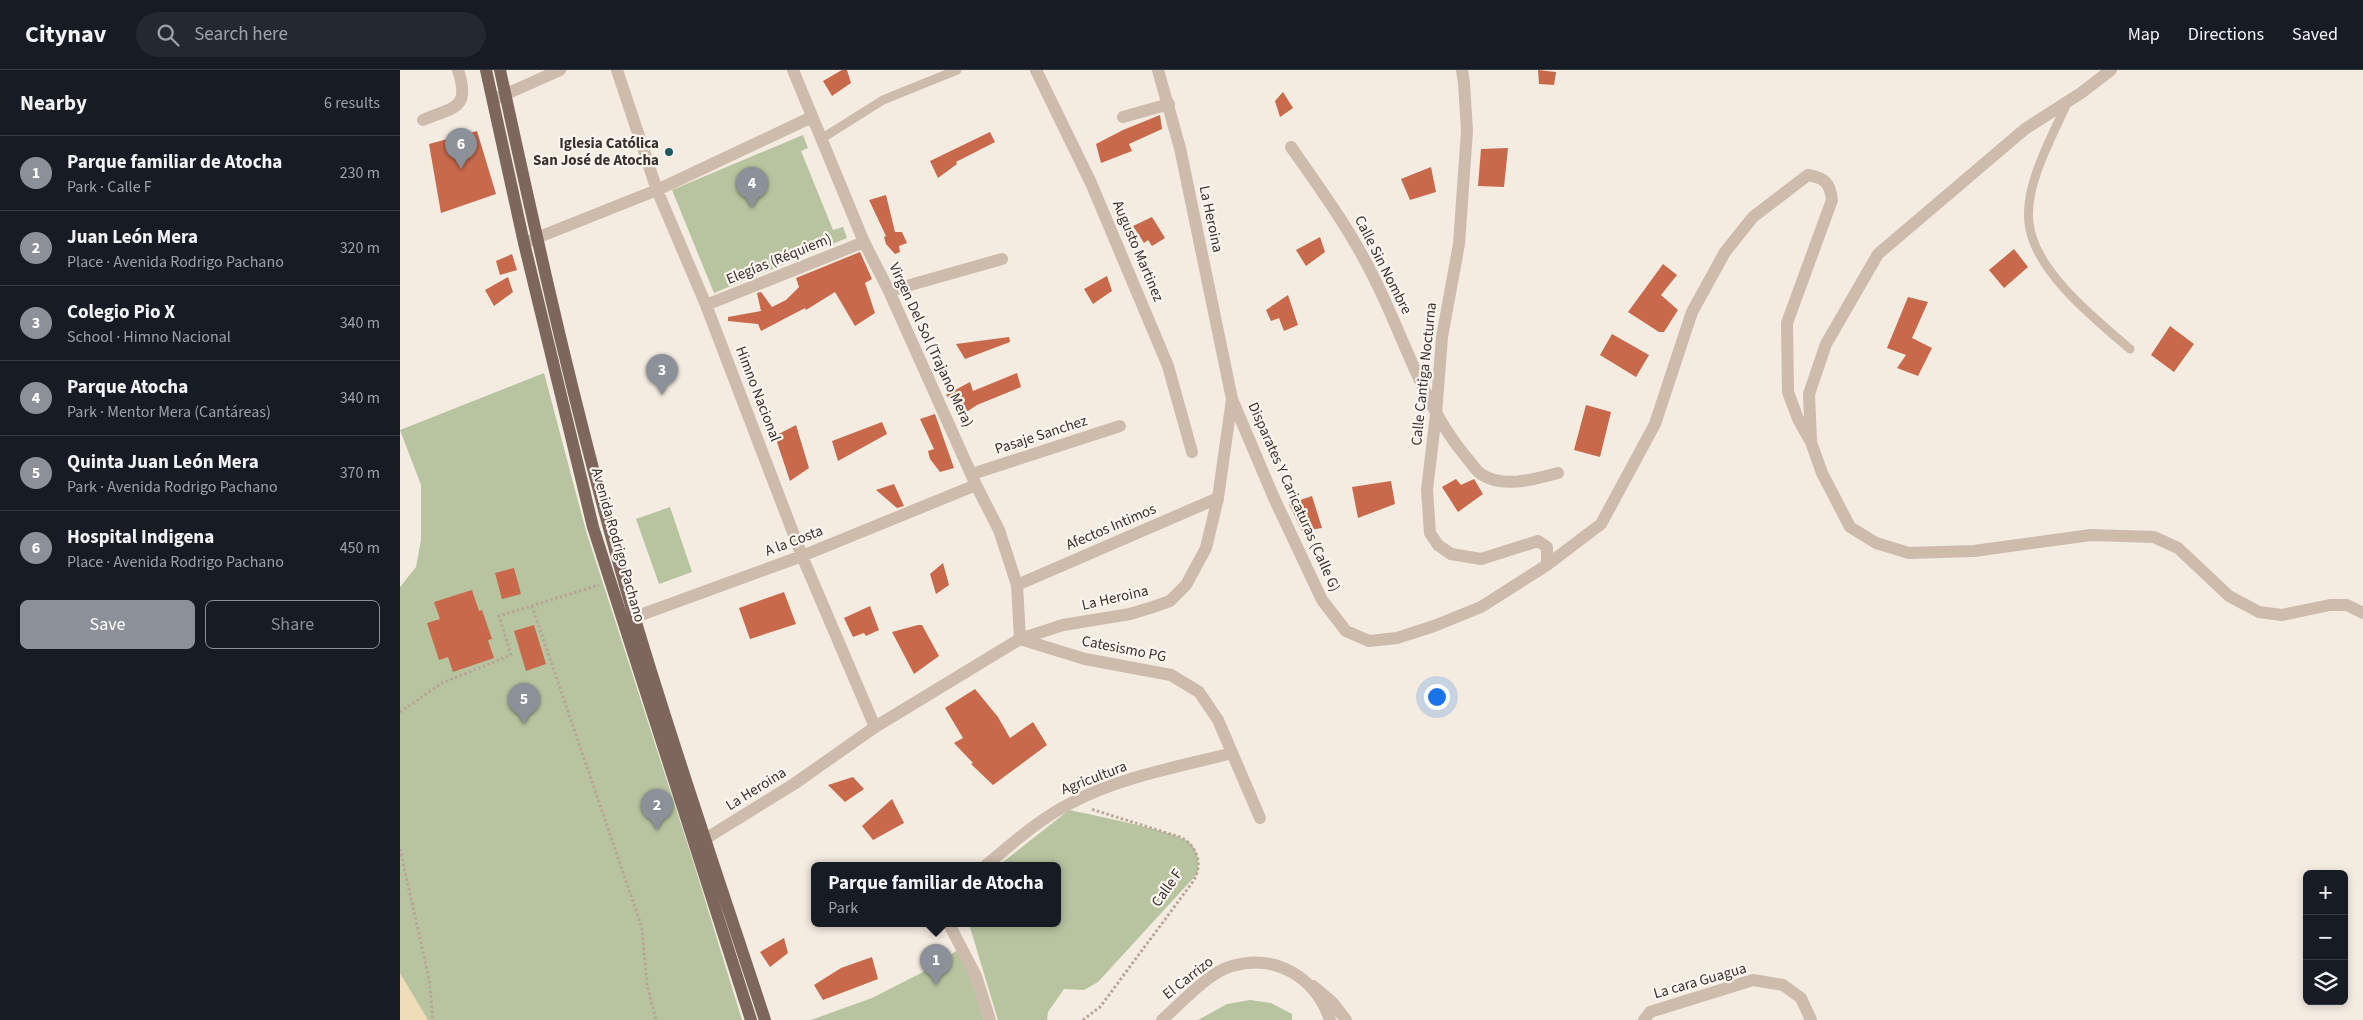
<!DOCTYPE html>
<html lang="en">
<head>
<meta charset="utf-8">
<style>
  body { margin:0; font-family:"Source Sans 3",sans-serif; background:#242831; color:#f1f3f6 }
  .controls { position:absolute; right:15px; bottom:15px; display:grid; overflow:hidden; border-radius:8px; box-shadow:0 2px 8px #0003 }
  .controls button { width:45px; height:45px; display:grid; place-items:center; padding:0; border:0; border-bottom:1px solid #363941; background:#171b24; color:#f1f3f6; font:25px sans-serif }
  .you { position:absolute; left:1036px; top:626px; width:18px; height:18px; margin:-12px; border:4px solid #fff; border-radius:50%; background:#1a73e8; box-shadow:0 0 0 8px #1a73e833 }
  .badge { display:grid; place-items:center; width:32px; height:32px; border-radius:50%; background:#8c9099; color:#fff; font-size:16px; font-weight:700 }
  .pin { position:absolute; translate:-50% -41px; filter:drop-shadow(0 1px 2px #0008) }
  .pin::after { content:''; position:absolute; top:26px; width:18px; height:15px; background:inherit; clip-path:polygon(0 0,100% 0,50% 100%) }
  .popup { position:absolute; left:411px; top:792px; width:250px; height:65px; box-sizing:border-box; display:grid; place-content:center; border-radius:8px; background:#171b24; filter:drop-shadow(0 1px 4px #0005); font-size:16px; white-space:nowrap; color:#9ea1a6 }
  .popup b { font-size:19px; color:#f1f3f6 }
  .popup::after { content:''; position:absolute; left:50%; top:100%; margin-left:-10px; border:10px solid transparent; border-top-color:#171b24 }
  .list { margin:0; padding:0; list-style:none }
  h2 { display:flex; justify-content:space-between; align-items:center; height:65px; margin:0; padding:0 20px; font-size:21px }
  h2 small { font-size:16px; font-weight:400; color:#9ea1a6 }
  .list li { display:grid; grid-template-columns:32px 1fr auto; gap:15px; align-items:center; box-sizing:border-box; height:75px; padding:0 20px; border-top:1px solid #363941 }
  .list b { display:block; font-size:19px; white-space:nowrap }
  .list p { margin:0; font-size:16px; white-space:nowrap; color:#9ea1a6 }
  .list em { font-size:16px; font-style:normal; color:#9ea1a6 }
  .actions { display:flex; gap:10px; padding:15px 20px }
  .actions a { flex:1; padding:11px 0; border:1px solid #8c9099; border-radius:8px; text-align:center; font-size:18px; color:#8c9099 }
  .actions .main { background:#8c9099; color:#fff }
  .icon { flex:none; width:28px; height:28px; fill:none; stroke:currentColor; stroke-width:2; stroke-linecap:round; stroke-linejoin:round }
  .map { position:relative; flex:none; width:1963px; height:950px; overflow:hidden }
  header { display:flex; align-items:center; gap:30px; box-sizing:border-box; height:70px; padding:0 25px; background:#171b24; border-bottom:1px solid #363941 }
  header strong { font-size:24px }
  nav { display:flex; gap:28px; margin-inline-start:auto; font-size:18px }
  .search { width:350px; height:45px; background:#242831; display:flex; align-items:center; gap:12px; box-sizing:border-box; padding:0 18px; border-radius:28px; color:#9ea1a6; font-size:19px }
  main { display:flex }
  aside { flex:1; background:#171b24 }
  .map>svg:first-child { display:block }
  .green { fill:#b8c4a0 }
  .sand { fill:#efdcb8 }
  .building { fill:#c8694b }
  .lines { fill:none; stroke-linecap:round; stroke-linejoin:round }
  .path { stroke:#b9a596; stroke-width:3; stroke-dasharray:2.5 2.5; stroke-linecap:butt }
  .service { stroke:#cdbbac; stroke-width:9 }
  .minor { stroke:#cdbbac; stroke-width:12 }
  .tertiary { stroke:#cdbbac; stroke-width:12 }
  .primary { stroke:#7d675c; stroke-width:12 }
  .poi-dot { fill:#1f5a5e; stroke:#fbf5ee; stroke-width:2 }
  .labels { text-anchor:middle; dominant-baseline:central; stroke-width:4.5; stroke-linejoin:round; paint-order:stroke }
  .poi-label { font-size:15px; font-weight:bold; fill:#3b302b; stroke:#fbf5ee; text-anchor:end }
  .street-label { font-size:15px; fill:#3b302b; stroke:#fbf5ee }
</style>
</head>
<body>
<header>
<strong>Citynav</strong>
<div class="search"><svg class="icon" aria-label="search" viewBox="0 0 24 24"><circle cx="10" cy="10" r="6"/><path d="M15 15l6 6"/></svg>Search here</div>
<nav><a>Map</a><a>Directions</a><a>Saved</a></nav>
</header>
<main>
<aside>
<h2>Nearby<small>6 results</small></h2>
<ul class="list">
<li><span class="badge">1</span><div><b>Parque familiar de Atocha</b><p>Park · Calle F</p></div><em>230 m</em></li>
<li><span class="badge">2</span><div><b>Juan León Mera</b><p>Place · Avenida Rodrigo Pachano</p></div><em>320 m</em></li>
<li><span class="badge">3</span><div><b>Colegio Pio X</b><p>School · Himno Nacional</p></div><em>340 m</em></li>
<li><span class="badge">4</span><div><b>Parque Atocha</b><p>Park · Mentor Mera (Cantáreas)</p></div><em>340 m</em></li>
<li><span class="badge">5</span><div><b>Quinta Juan León Mera</b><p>Park · Avenida Rodrigo Pachano</p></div><em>370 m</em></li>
<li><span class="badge">6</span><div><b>Hospital Indigena</b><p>Place · Avenida Rodrigo Pachano</p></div><em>450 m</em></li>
</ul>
<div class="actions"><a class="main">Save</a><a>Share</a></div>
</aside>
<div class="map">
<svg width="1963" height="950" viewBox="0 0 1963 950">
  <rect width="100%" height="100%" fill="#f4ebe1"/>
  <path class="green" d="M403 65 408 78 401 81 433 160 443 157 447 168 314 223 272 120Z
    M144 303 186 461 293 791 342 950H4L0 937V517L16 497 21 470V415L0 360Z
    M270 437 292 502 259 514 236 449Z
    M669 740C692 745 775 761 789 772 798 780 800 793 797 804L698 912 684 920 664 919 648 942 647 950H598L569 854H657V796H598Z
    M561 878 584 950H411L472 928 525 901Z
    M850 930 871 933 892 944V950H798L827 934Z"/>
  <path class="sand" d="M0 903 28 950H0Z"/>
  <path class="building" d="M442 0H447L451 13 432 26 423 11Z
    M1138 0 1156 2 1154 15 1139 14Z
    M883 22 893 38 880 47 875 31Z
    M760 45 762 59 729 74 732 81 701 93 696 74 723 60Z
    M77 61 96 124 41 143 29 74Z
    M590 62 595 72 556 92 557 94 538 108 530 91Z
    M1108 78 1104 117 1078 116 1081 79Z
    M1031 97 1036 122 1010 130 1001 109Z
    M486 125 495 162H502L507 173 499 176 500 182 495 184 486 174 484 167 486 166 469 130Z
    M752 147 765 168 752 176 748 170 744 173 733 156Z
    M920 167 925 182 906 196 896 180Z
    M1614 179 1628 197 1604 218 1589 200Z
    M460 182 472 209 465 213 475 243 455 256 435 222 406 240 405 238 361 261 358 254 328 251V247L361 241 357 223 361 222 372 237 386 230 399 217 396 208Z
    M112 184 117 200 100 205 96 191Z
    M1263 194 1277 205 1261 225 1278 240 1264 262H1259L1228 242Z
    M707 206 712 221 693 234 684 219Z
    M108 207 113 222 94 236 85 220Z
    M888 225 898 255 884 261 879 248 871 251 866 240Z
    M1508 227 1528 232 1512 268 1532 278 1518 306 1497 298 1506 285 1487 278Z
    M1770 256 1794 274 1774 302 1751 285Z
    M1212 264 1249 285 1236 307 1200 285Z
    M609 267 610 272 565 289 556 274Z
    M617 303 621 317 577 335 562 345 546 325 570 312 573 321Z
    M1186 335 1211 342 1200 387 1174 380Z
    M535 344 554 398 540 402 530 389 528 381 534 379 520 349Z
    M482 352 487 364 438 391 432 371Z
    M396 355 409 398 390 411 375 366Z
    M1056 409 1061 415 1074 409 1083 424 1058 442 1042 417Z
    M991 411 995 434 958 448 952 417Z
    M494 414 504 436 497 438 476 420Z
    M912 426 922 458 902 461 889 434Z
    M543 493 549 515 536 524 530 504Z
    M114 498 121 524 102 529 95 503Z
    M72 520 79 541 82 540 92 569 88 570 94 588 53 602 48 587 39 590 27 553 40 549 34 532Z
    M384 522 396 554 350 569 339 538Z
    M470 536 479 560 466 566 464 563 453 567 444 548Z
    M134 555 146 594 126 601 114 561Z
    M518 555H522L539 586 514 604 492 562Z
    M575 619 598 647 610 668 633 652 647 675 593 715 571 694 573 693 554 673 563 668 545 638Z
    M453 707 464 719 445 732 428 715Z
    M492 729 504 753 473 770 462 756Z
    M384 868 388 883 370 897 360 882Z
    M472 887 478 909 423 930 414 915 441 898Z"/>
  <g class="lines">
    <path class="path" d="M132 536 242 858 247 914 256 950
      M0 642 42 613 111 585 99 546 199 515
      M0 779 29 909 33 950
      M683 950 700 937 792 813C804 796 798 776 780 767L691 739"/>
    <path class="service" d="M1668 31C1653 65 1624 115 1629 153 1634 201 1696 250 1730 279
      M421 69 483 30 557 0"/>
    <path class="minor" d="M217 0 257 120 306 235 402 486 475 657
      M393 0 464 172 489 221 576 415 599 460 617 515 620 569 685 589 771 605 799 622 818 650 860 748
      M636 0 691 113 768 296 792 382
      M1062 0 1064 13 1067 61 1059 174 1042 267 1036 344 1027 420 1030 463 1038 475 1051 484 1081 489 1138 471 1147 477V495
      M93 30 160 0
      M723 47 769 34
      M23 50C54 37 71 39 58 0
      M891 77C922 121 953 164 976 212 1005 270 1024 337 1066 387 1071 392 1075 400 1081 404 1103 419 1135 409 1158 403
      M124 173 257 120 412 47
      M489 221 602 189
      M306 235 464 172
      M832 329 874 428 922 530 946 561 969 571 997 568 1034 556 1081 537 1147 495 1201 454 1255 354 1292 242 1325 182 1353 147 1408 105C1425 108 1430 113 1432 130L1387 253 1388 322 1398 349 1411 372 1422 403 1450 457 1476 473 1509 483 1574 481 1691 465 1754 467 1778 478 1829 526 1859 542 1882 545 1930 535H1947L1963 543
      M1411 370 1409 324 1426 274 1478 184 1625 59 1681 23 1711 0
      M572 404 720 356
      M617 515 818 428
      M224 551 402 486 576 415
      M585 796C612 774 639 749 671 733 720 707 778 697 832 683
      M549 854 576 906 590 950
      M913 916 932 932 946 950
      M1244 950 1250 942 1353 910 1383 915 1401 928 1411 950"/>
    <path class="tertiary" d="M297 774 394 714 475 657 620 569 663 555 730 544 753 537 770 531 786 515 806 478 818 428 832 329 780 78 758 0
      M762 950C780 934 809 902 832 896 876 883 916 908 930 950"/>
    <path class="primary" d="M86 0 124 173 193 457 351 950
      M100 0C140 184 181 368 235 549 275 683 321 816 365 950"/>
  </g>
  <circle class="poi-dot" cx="269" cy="82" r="5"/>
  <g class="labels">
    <g class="poi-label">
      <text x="259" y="73">Iglesia Católica<tspan x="259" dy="17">San José de Atocha</tspan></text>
    </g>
    <g class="street-label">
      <text transform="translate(811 149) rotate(78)">La Heroina</text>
      <text transform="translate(738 181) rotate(67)">Augusto Martinez</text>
      <text transform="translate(379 189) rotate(-22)">Elegías (Réquiem)</text>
      <text transform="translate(983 195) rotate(63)">Calle Sin Nombre</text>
      <text transform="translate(531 275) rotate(65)">Virgen Del Sol (Trajano Mera)</text>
      <text transform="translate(1024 304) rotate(-84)">Calle Cantiga Nocturna</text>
      <text transform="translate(358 324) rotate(69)">Himno Nacional</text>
      <text transform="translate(641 365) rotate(-18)">Pasaje Sanchez</text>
      <text transform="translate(894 427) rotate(66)">Disparates Y Caricaturas (Calle G)</text>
      <text transform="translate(711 457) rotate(-23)">Afectos Intimos</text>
      <text transform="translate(394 471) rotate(-21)">A la Costa</text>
      <text transform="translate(218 475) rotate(74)">Avenida Rodrigo Pachano</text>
      <text transform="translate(715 528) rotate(-13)">La Heroina</text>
      <text transform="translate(724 579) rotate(11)">Catesismo PG</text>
      <text transform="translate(694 708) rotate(-21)">Agricultura</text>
      <text transform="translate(356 719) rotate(-32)">La Heroina</text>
      <text transform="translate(767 818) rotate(-55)">Calle F</text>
      <text transform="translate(788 908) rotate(-38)">El Carrizo</text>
      <text transform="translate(1300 911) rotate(-16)">La cara Guagua</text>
    </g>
  </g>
</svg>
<div class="controls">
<button>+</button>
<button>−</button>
<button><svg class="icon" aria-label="layers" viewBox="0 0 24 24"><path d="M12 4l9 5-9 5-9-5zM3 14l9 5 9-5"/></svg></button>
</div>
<div class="you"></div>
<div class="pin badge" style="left:536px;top:915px">1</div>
<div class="popup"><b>Parque familiar de Atocha</b>Park</div>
<div class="pin badge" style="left:257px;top:760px">2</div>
<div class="pin badge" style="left:262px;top:325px">3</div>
<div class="pin badge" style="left:352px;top:138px">4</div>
<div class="pin badge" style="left:124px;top:654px">5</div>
<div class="pin badge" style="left:61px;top:99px">6</div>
</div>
</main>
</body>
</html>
